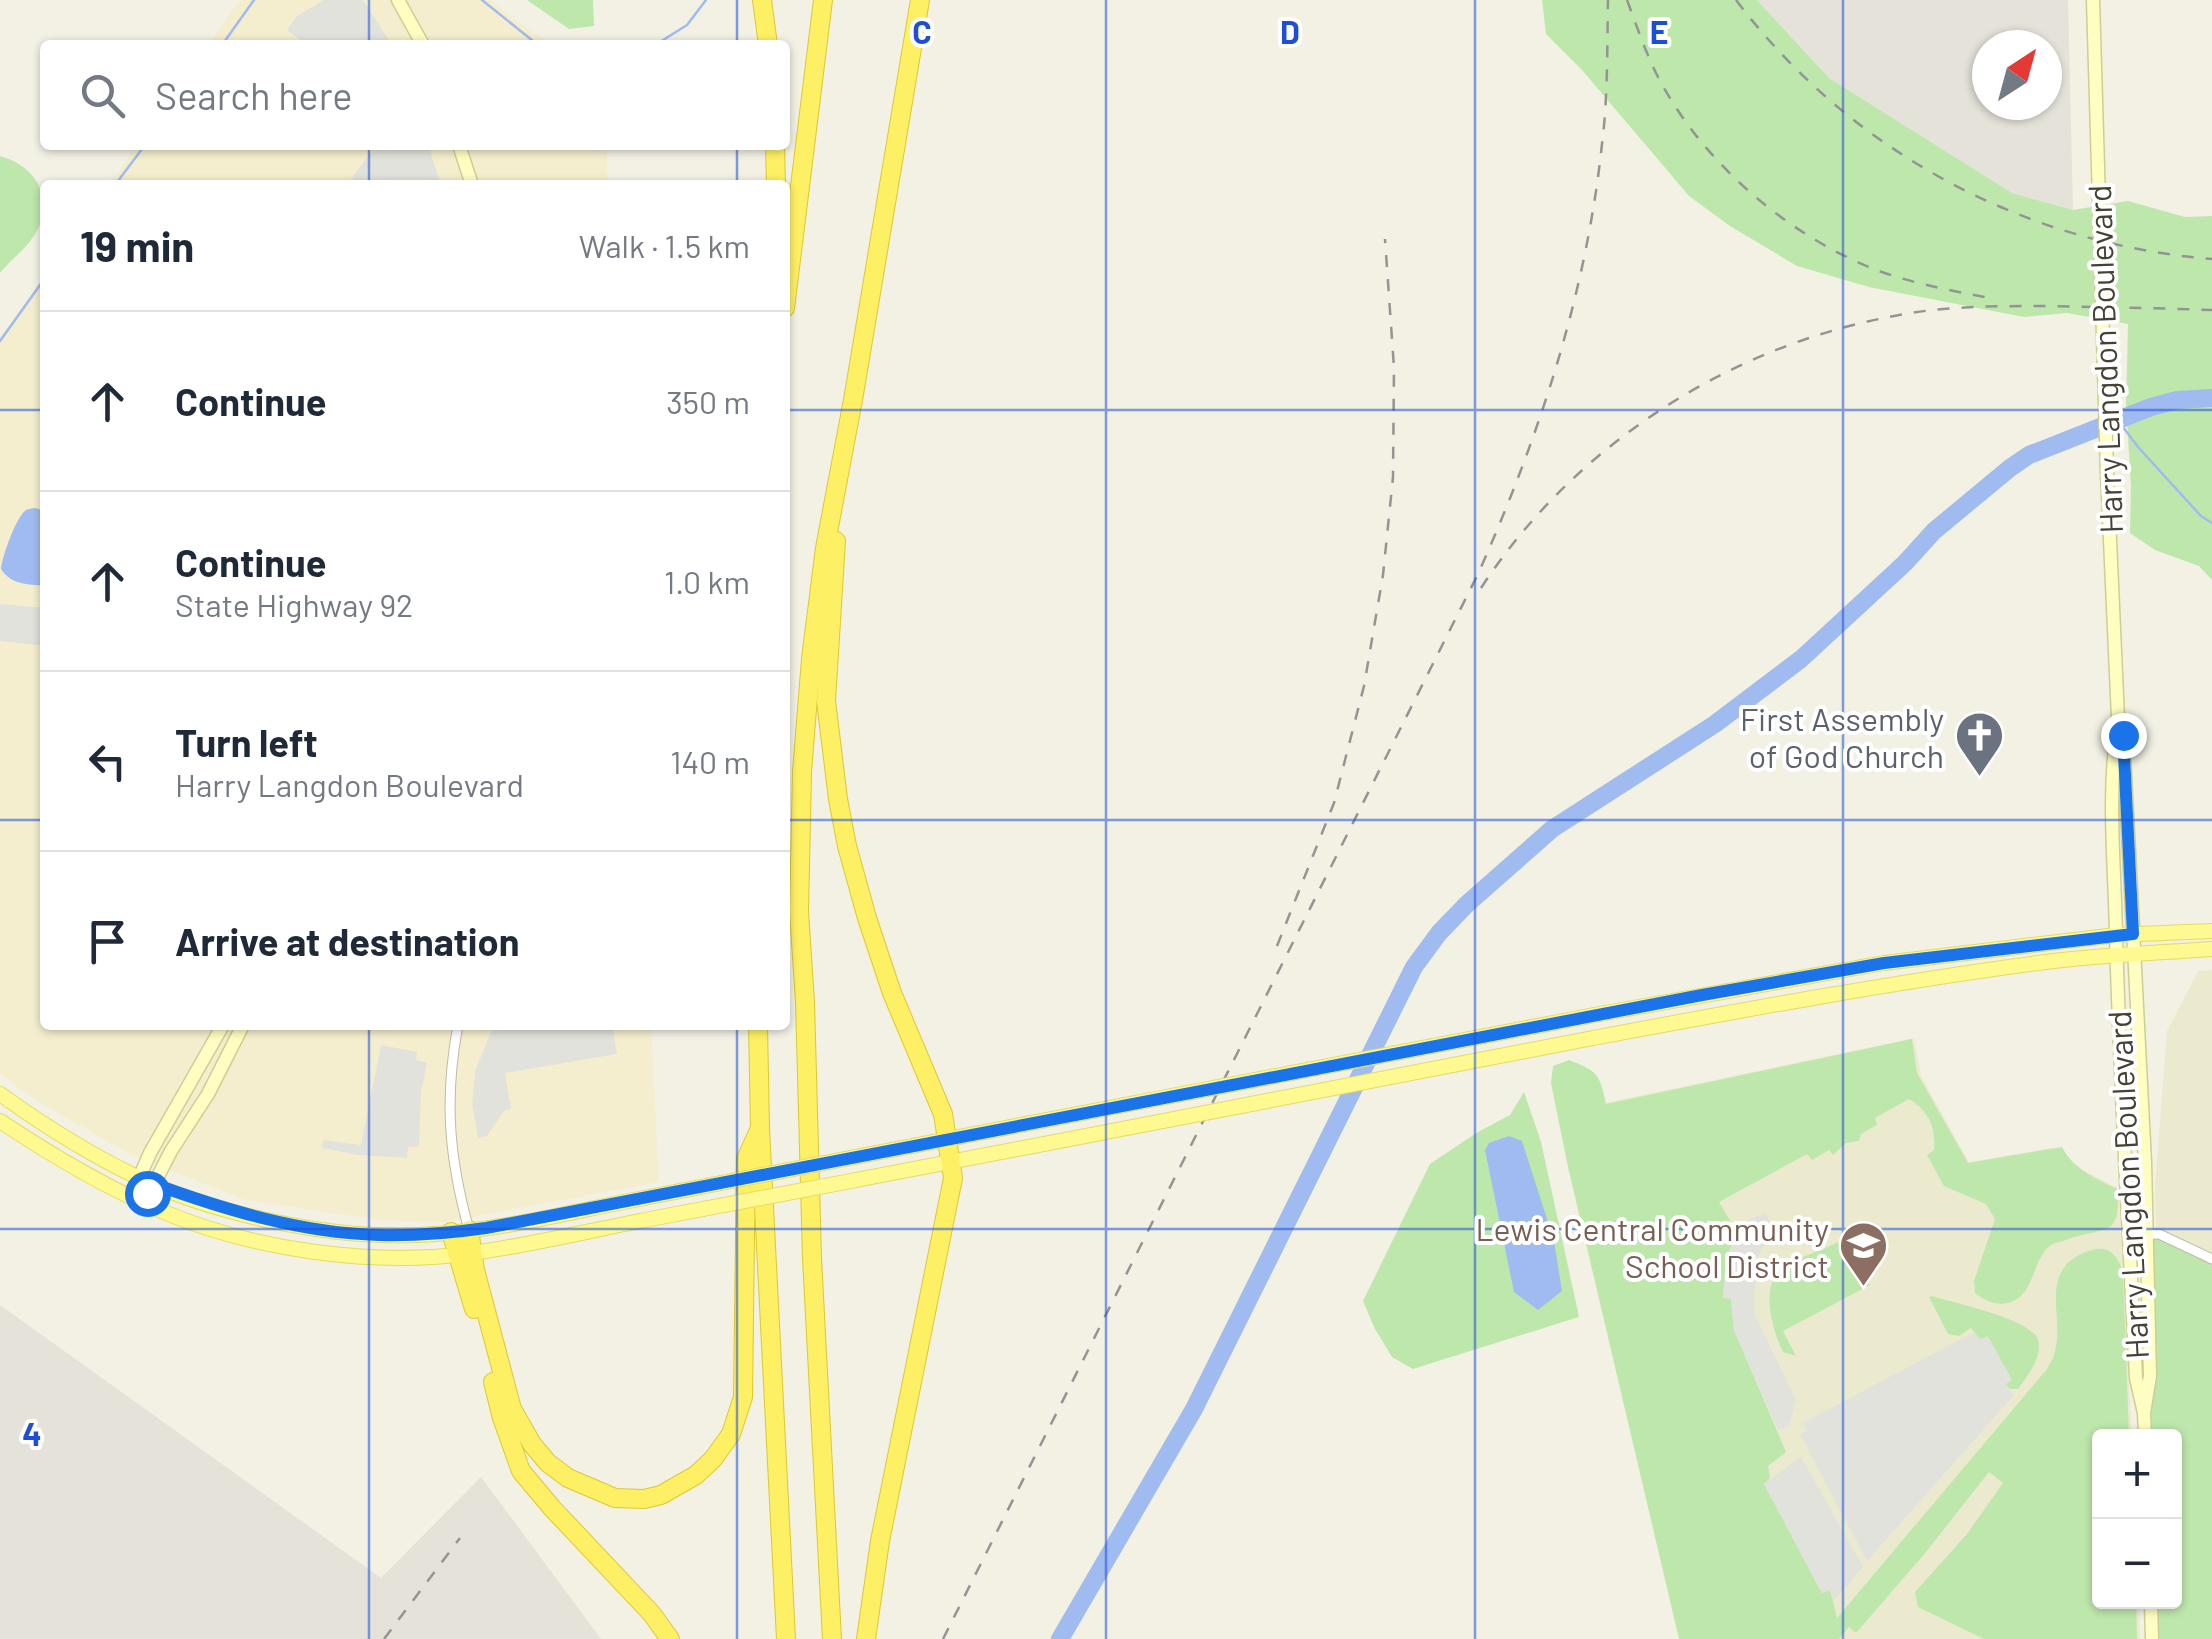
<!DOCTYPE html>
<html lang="en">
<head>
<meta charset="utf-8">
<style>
  body { margin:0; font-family:Barlow,sans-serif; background:#f2f2f3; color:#1f2937 }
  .controls { position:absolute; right:30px; bottom:30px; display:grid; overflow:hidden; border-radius:10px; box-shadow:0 2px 8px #0004 }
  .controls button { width:90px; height:90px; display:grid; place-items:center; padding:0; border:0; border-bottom:2px solid #e0e1e3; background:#fff; color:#1f2937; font:50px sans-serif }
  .compass { position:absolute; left:1972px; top:30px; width:90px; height:90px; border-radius:50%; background:#fff; box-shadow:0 2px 8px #0004; rotate:36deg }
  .stop { position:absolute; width:30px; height:30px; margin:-22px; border:8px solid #1a73e8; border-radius:50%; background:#fff }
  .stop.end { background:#1a73e8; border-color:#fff; box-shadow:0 2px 10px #0008 }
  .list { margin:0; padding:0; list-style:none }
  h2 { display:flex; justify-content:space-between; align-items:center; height:130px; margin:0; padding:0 40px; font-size:42px }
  h2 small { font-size:32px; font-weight:400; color:#747a83 }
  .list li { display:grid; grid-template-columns:65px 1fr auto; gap:30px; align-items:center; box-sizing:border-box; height:180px; padding:0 40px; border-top:2px solid #e0e1e3 }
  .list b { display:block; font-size:38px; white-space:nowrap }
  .list p { margin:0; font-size:32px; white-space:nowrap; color:#747a83 }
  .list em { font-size:32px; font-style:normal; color:#747a83 }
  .icon { flex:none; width:55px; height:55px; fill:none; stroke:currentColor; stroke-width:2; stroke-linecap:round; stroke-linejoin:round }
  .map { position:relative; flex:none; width:2212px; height:1639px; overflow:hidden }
  .search { position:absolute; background:#fff; box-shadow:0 2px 8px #0004; left:40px; top:40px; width:750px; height:110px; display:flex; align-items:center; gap:25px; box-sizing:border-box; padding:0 35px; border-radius:10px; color:#747a83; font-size:38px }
  .panel { position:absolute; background:#fff; box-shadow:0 2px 8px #0004; left:40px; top:180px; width:750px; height:850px; border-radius:10px }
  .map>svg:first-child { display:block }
  .commercial { fill:#f4eece }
  .industrial { fill:#e4e2d9; fill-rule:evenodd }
  .education { fill:#ebeace }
  .green { fill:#bee7ac }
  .parking { fill:#e2e2dc }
  .water { fill:#a0bbef }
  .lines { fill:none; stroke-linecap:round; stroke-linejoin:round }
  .stream { stroke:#a0bbef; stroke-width:2.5 }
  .river { stroke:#a0bbef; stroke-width:18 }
  .street-casing { stroke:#bdbba7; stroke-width:11 }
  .secondary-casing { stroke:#cfce92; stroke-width:15 }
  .primary-casing { stroke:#e3dc61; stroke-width:16 }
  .highway-casing { stroke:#dcc834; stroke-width:20 }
  .street { stroke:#fff; stroke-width:9 }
  .secondary { stroke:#fefec2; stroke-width:12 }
  .primary { stroke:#fefa91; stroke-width:14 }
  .highway { stroke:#fdf064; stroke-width:18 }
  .rail { stroke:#949494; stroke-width:2.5; stroke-dasharray:12 12; stroke-linecap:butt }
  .secondary-bridge-casing { stroke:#cfce92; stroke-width:15; stroke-linecap:butt }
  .primary-bridge-casing { stroke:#e3dc61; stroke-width:16; stroke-linecap:butt }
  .secondary-bridge { stroke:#fefec2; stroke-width:12 }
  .primary-bridge { stroke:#fefa91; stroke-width:14 }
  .route { stroke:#1a73e8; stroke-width:12 }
  .grid { fill:none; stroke:#1d4ed8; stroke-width:2.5; stroke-opacity:0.55 }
  .labels { text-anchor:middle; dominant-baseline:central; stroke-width:8; stroke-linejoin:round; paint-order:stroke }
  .street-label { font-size:32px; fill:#444234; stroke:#fff }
  .worship-label { font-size:32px; fill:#5b616d; stroke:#fff; text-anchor:end }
  .education-label { font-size:32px; fill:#785e54; stroke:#fff; text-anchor:end }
  .grid-label { font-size:32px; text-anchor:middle; font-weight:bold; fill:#1d4ed8; stroke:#fff; stroke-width:8; stroke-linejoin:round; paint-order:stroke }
</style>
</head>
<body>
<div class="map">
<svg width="2212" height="1639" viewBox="0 0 2212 1639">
  <rect width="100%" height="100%" fill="#f2f1e4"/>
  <path class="commercial" d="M240 0H491L509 16 553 45H208Z
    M137 145H606L608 185H109Z
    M45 275V1025H651L659 1182 446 1222 379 1220 245 1200 134 1156 37 1101 0 1074V338Z"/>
  <path class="industrial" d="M1757 0H2068L2073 210 2012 193 1829 78ZM1987 45H2047V105H1987Z
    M0 1305 381 1578 481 1477 601 1639H0Z"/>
  <path class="education" d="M2212 970V1639L2174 1602V1436H2160L2155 1186 2167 1031 2198 971Z
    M1914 1038 1921 1076 1969 1162 2051 1148 2078 1168 2118 1188 2132 1436H2100V1602H2139L2140 1639H1689L1562 1112Z"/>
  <path class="green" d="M527 0H593L594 26 569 29Z
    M1542 0H1757L1829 78 2012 193 2073 210 2128 201 2185 217 2212 216V580L2199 566 2155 550 2130 533 2131 486 2126 406 2128 324 2067 313 2024 317 1869 287 1797 266 1730 226 1689 196 1582 70 1546 34Z
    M0 156C38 166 57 203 33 237 24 251 10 260 0 273Z
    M1912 1039 1917 1073 1968 1163 2062 1147C2072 1168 2098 1180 2117 1189 2122 1240 2103 1226 2066 1240 2061 1242 2055 1242 2051 1245 2031 1260 2036 1293 2011 1302 1997 1307 1986 1301 1975 1293L1974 1281 1995 1219 1986 1204 1944 1186 1927 1155 1934 1150C1936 1128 1929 1111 1909 1099L1875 1118 1877 1125 1861 1134 1859 1141 1846 1143 1833 1155 1829 1150 1812 1160 1807 1154 1719 1202 1738 1234 1726 1257 1724 1298H1731L1734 1330 1786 1452 1768 1466 1770 1478 1764 1484 1822 1593 1830 1589 1837 1618 2047 1369C2049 1364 2053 1360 2054 1355 2066 1320 2038 1275 2081 1254 2088 1251 2097 1248 2104 1249 2116 1252 2119 1262 2123 1272L2129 1436H2100V1602H2136L2137 1639H1984L1918 1607 1915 1592 1967 1534 2003 1483 1989 1472 1926 1552 1856 1633 1849 1627 1839 1639H1679L1568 1167 1551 1083 1553 1066 1569 1060C1598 1071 1600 1075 1606 1104Z
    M1524 1092 1541 1142 1579 1317 1413 1369 1392 1357 1375 1329 1363 1301 1430 1164 1478 1132 1510 1115Z
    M2145 1234H2159L2212 1259V1639H2159L2158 1602H2174V1436H2152Z
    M1844 1239 1870 1285 1783 1331 1796 1356 1783 1352C1773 1332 1760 1288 1780 1270 1791 1259 1827 1249 1844 1239Z
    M1932 1296C1954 1303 2032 1319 2038 1340 2043 1356 2027 1377 2018 1389H2009L2005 1384 2011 1380 1971 1328 1959 1336 1948 1334 1929 1297Z"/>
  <path class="parking" d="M324 0H363L392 45H307L287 30 297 16Z
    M376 145H428L441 185H347Z
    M0 604 45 608V646L0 641Z
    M494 1025H612L617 1054 505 1073 511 1109 504 1111 487 1136 478 1138 472 1104 475 1071Z
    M381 1045 417 1052 416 1060 427 1063 421 1092 419 1146 408 1147 407 1158 359 1155 322 1148 323 1140 361 1145Z
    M1765 1213 1778 1234 1766 1241 1756 1259 1754 1313 1796 1400 1789 1426 1778 1430 1734 1330 1731 1299 1723 1298 1726 1257 1748 1220Z
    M1974 1332 1980 1339 1988 1336 2012 1380 2006 1384 2014 1395 1867 1561 1800 1435 1807 1430 1803 1423Z
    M1801 1457 1863 1567 1833 1601 1830 1590 1822 1593 1764 1484Z"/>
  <path class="water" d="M35 508 45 511V586C28 584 11 585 1 569 2 557 16 517 26 510 29 509 32 508 35 508Z
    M1509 1136 1522 1141 1554 1241 1562 1291 1538 1310 1514 1292 1485 1150 1489 1143Z"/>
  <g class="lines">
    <path class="stream" d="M482 0 538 45
      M660 42 687 25 706 0
      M222 45 254 0
      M115 185 145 145
      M0 341 45 278
      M2117 419 2138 447 2201 516 2212 523"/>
    <path class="river" d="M1060 1639 1194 1409 1414 967 1439 933 1467 904 1552 829 1715 724 1801 659 1905 563 1934 531 2010 468 2029 455 2151 407 2177 400 2212 398"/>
    <defs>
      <path id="street" d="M458 1025C444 1099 449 1158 469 1230
        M2129 1234H2159L2212 1259"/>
      <path id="secondary" d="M398 0 423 45
        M2093 0 2099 201
        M459 145 472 185
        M2107 473 2118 718 2123 735 2145 1162 2150 1376 2144 1413
        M2117 730C2107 798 2115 868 2116 936 2120 1083 2129 1231 2136 1378L2144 1413 2145 1436
        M138 1187 139 1178 150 1153 223 1025
        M136 1199 147 1193 154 1184 171 1151 208 1094 243 1025
        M2151 1602 2152 1639"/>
      <path id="primary" d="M1605 1013 1884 963 2116 935 2212 931
        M1593 1038C1743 1010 1893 982 2045 962 2100 955 2156 953 2212 949
        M0 1094C43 1125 89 1154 137 1177 215 1215 332 1239 419 1235 494 1232 570 1212 644 1198
        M0 1121C51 1155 103 1186 159 1210 252 1250 373 1267 473 1253 530 1245 588 1231 645 1220
        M855 1157 1140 1102
        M856 1180 1127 1128"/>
      <path id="highway" d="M762 0 768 45
        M775 145 776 185
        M785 308 823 0
        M836 541 826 701 838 799 847 846 867 918 892 993 943 1114 953 1178 880 1541 866 1639
        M758 1025 760 1128 786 1639
        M469 1230 475 1270 512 1409 532 1444 548 1463 568 1478 615 1498 644 1499 661 1495 696 1475 713 1459 731 1434 743 1397 746 1159 760 1128
        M451 1232 474 1309
        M493 1382 502 1418 521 1471 552 1508 652 1614 670 1639
        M832 1639 812 1258 805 1002 799 912 802 772 811 659 825 548 853 400 920 0"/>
    </defs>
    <use href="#street" class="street-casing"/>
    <use href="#secondary" class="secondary-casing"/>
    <use href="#primary" class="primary-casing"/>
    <use href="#highway" class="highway-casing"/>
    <use href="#street" class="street"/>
    <use href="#secondary" class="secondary"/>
    <use href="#primary" class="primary"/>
    <use href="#highway" class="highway"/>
    <path class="rail" d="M1627 0C1636 24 1644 48 1655 71 1699 160 1787 236 1879 271 1915 284 1953 291 1990 298
      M1736 0C1850 151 2023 244 2212 259
      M1481 588C1574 446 1727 347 1894 316 1943 306 1995 306 2045 306 2101 307 2156 308 2212 310
      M1277 946 1334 803 1364 686 1383 575 1393 477 1394 368 1385 239
      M384 1639 460 1538
      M943 1639 1478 574C1539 437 1586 295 1602 144 1608 97 1607 48 1608 0"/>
    <defs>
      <path id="secondary-bridge" d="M2099 201 2107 473"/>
      <path id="primary-bridge" d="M1140 1102 1605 1013
        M1127 1128 1593 1038
        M644 1198 855 1157
        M645 1220 856 1180"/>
    </defs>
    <use href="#secondary-bridge" class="secondary-bridge-casing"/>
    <use href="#primary-bridge" class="primary-bridge-casing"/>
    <use href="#secondary-bridge" class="secondary-bridge"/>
    <use href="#primary-bridge" class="primary-bridge"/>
  </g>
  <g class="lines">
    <path class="route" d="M147 1193 154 1184C226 1210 301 1233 379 1235 415 1236 451 1233 486 1228L1702 995 1884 963 2133 934 2123 735"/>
  </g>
  <path class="grid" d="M369 0V45M737 0V45M1106 0V1639M1475 0V1639M1843 0V1639M369 145V185M737 145V185M0 410H45M785 410H2212M0 820H45M785 820H2212M369 1025V1639M737 1025V1639M0 1229H2212"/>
  <defs>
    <symbol id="church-pin" viewBox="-11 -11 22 30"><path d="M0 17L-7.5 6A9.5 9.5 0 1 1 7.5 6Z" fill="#6b7280" stroke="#fff"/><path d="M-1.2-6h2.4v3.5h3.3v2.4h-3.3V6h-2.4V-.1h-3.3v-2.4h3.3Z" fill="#fff"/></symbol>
    <symbol id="school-pin" viewBox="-11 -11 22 30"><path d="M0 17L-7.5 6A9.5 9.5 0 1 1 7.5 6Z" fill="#8d6e63" stroke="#fff"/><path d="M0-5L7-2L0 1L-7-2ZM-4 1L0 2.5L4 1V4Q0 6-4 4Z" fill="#fff"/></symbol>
  </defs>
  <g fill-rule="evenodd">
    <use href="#church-pin" x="1952" y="708" width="55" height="75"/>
    <use href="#school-pin" x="1836" y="1218" width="55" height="75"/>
  </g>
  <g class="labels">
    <g class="street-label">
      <text transform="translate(2104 359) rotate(-92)">Harry Langdon Boulevard</text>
      <text transform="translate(2127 1185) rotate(-93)">Harry Langdon Boulevard</text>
    </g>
    <g class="worship-label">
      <text x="1944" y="718">First Assembly<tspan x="1944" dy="37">of God Church</tspan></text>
    </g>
    <g class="education-label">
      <text x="1829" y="1228">Lewis Central Community<tspan x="1829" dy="37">School District</tspan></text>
    </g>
  </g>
  <g class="grid-label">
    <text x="922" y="44">C</text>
    <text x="1290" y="44">D</text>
    <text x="1659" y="44">E</text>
    <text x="32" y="1446">4</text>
  </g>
</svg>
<div class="controls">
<button>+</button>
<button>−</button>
</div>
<svg class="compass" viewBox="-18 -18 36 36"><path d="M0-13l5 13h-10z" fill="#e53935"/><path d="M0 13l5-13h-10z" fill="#747a83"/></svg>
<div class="stop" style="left:147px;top:1193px"></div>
<div class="stop end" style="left:2123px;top:735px"></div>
<div class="search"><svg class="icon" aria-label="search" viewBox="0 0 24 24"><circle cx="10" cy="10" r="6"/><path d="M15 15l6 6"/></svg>Search here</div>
<section class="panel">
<h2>19 min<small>Walk · 1.5 km</small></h2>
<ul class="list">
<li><svg class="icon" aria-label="ahead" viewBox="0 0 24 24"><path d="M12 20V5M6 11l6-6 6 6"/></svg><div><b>Continue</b></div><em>350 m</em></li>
<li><svg class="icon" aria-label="ahead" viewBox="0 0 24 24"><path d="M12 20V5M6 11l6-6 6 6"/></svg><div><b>Continue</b><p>State Highway 92</p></div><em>1.0 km</em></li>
<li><svg class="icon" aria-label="left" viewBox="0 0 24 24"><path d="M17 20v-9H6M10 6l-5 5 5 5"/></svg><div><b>Turn left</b><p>Harry Langdon Boulevard</p></div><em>140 m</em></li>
<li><svg class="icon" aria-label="arrive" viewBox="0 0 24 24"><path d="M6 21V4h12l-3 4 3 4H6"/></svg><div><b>Arrive at destination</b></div></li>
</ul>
</section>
</div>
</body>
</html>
